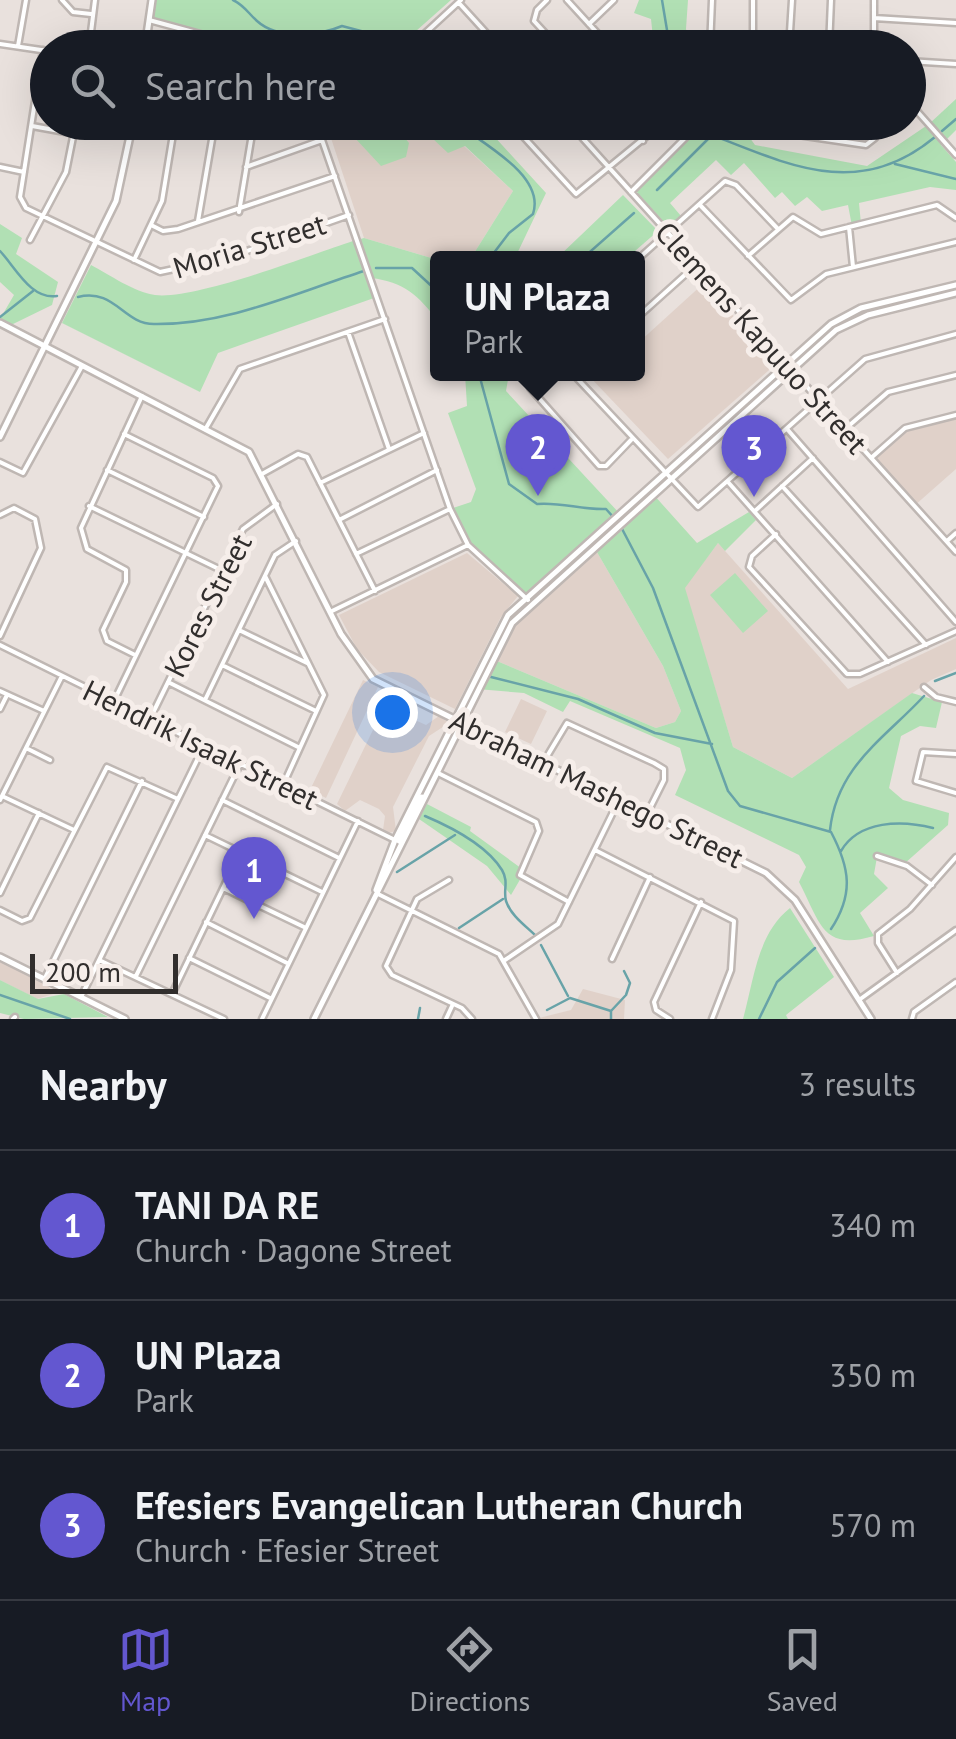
<!DOCTYPE html>
<html lang="en">
<head>
<meta charset="utf-8">
<style>
  body { margin:0; font-family:"PT Sans",sans-serif; background:#242831; color:#f1f3f6 }
  .scale { position:absolute; left:30px; bottom:25px; width:148px; box-sizing:border-box; padding-left:10px; border:5px solid #312e2d; border-top:0; font-size:28px; line-height:35px; white-space:nowrap; color:#312e2d; -webkit-text-stroke:8px #f6eeea; paint-order:stroke }
  .you { position:absolute; left:392px; top:712px; width:35px; height:35px; margin:-25px; border:8px solid #fff; border-radius:50%; background:#1a73e8; box-shadow:0 0 0 15px #1a73e833 }
  .badge { display:grid; place-items:center; width:65px; height:65px; border-radius:50%; background:#6357d0; color:#fff; font-size:32px; font-weight:700 }
  .pin { position:absolute; translate:-50% -82px; filter:drop-shadow(0 2px 5px #0008) }
  .pin::after { content:''; position:absolute; top:52px; width:35px; height:30px; background:inherit; clip-path:polygon(0 0,100% 0,50% 100%) }
  .popup { position:absolute; left:430px; top:251px; width:215px; height:130px; box-sizing:border-box; display:grid; place-content:center; border-radius:10px; background:#171b24; filter:drop-shadow(0 2px 8px #0005); font-size:32px; white-space:nowrap; color:#9ea1a6 }
  .popup b { font-size:38px; color:#f1f3f6 }
  .popup::after { content:''; position:absolute; left:50%; top:100%; margin-left:-20px; border:20px solid transparent; border-top-color:#171b24 }
  .list { margin:0; padding:0; list-style:none }
  h2 { display:flex; justify-content:space-between; align-items:center; height:130px; margin:0; padding:0 40px; font-size:42px }
  h2 small { font-size:32px; font-weight:400; color:#9ea1a6 }
  .list li { display:grid; grid-template-columns:65px 1fr auto; gap:30px; align-items:center; box-sizing:border-box; height:150px; padding:0 40px; border-top:2px solid #363941 }
  .list b { display:block; font-size:38px; white-space:nowrap }
  .list p { margin:0; font-size:32px; white-space:nowrap; color:#9ea1a6 }
  .list em { font-size:32px; font-style:normal; color:#9ea1a6 }
  .icon { flex:none; width:55px; height:55px; fill:none; stroke:currentColor; stroke-width:2; stroke-linecap:round; stroke-linejoin:round }
  .map { position:relative; flex:none; width:956px; height:1019px; overflow:hidden }
  .search { position:absolute; background:#171b24; box-shadow:0 10px 40px #0002; left:30px; right:30px; top:30px; height:110px; display:flex; align-items:center; gap:25px; box-sizing:border-box; padding:0 35px; border-radius:55px; color:#9ea1a6; font-size:38px }
  .sheet { height:580px; background:#171b24 }
  nav { display:flex; justify-content:space-around; align-items:center; box-sizing:border-box; height:140px; border-top:2px solid #363941; background:#171b24; font-size:28px; color:#9ea1a6 }
  nav a { display:grid; justify-items:center; gap:5px }
  nav .on { color:#6357d0 }
  .map>svg:first-child { display:block }
  .built { fill:#e0d1c9 }
  .green { fill:#b1e0b4 }
  .lines { fill:none; stroke-linecap:round; stroke-linejoin:round }
  .stream { stroke:#68a3a8; stroke-width:2.5 }
  .minor-casing { stroke:#bfb7b3; stroke-width:9 }
  .tertiary-casing { stroke:#bfb7b3; stroke-width:10 }
  .secondary-casing { stroke:#bfb7b3; stroke-width:10 }
  .minor { stroke:#fff; stroke-width:4 }
  .tertiary { stroke:#fff; stroke-width:5 }
  .secondary { stroke:#fff; stroke-width:5 }
  .labels { text-anchor:middle; dominant-baseline:central; stroke-width:10; stroke-linejoin:round; paint-order:stroke }
  .street-label { font-size:30px; fill:#312e2d; stroke:#f6eeea }
</style>
</head>
<body>
<div class="map">
<svg width="956" height="1019" viewBox="0 0 956 1019">
  <rect width="100%" height="100%" fill="#e9e1dd"/>
  <path class="built" d="M326 123H416L448 152 464 146 513 191 471 258 438 260 364 238Z
    M704 283 776 364 668 459 587 374H638V343Z
    M956 415V469L914 506 871 458 905 428Z
    M718 543 848 689 956 638V669L931 680 792 778 733 747 684 588Z
    M594 547 663 666 681 711 675 722 656 728 492 659 512 623Z
    M467 553 518 596 501 617 455 709 379 672 357 649 339 615Z
    M363 680 378 687 326 798 310 790Z
    M396 693 403 697 404 715 426 725 439 716 449 723 429 736 393 807 396 831 388 833 383 830 385 816 379 809 360 800 345 811 337 804 389 697Z
    M521 699 547 711 531 744 505 732Z
    M0 957 44 979 53 994 37 999 0 980Z
    M583 989 625 1000 624 1019H535L571 1010Z"/>
  <path class="green" d="M152 0H451L398 47H252L149 20Z
    M639 0H688L686 29 691 46 702 47H654L651 19 634 13Z
    M956 99V130L941 145 956 162V190L930 187 859 203 861 224 852 226 848 205 822 211 807 197 795 206 782 192 775 198 744 163 731 175 716 160 670 203 681 216 673 224 663 221 634 189 701 123H739L755 145 867 166 929 124Z
    M341 123H393L409 143 406 157 381 166Z
    M416 123H482L546 193 515 258H471L513 191 465 146 448 153Z
    M623 195 658 231 627 258H557Z
    M0 224 22 238 16 254 58 282 52 305 11 325 0 319 14 295 0 282Z
    M364 238 438 260V321C418 295 404 282 371 278L357 240Z
    M353 241 374 298 218 353 200 392 62 323 91 265C110 275 134 292 155 295 196 300 310 255 353 241Z
    M465 374H509L506 391 620 514 527 598 468 545 450 509 471 502 476 489 448 413 467 406Z
    M653 494 697 543 749 512 756 520 725 551 718 543 685 588 733 747 792 778 912 693 942 702 936 728 920 726 901 736 889 788 903 800 949 813 948 825 904 864 877 857 874 874 888 888 860 913 874 936C822 951 821 924 799 882L806 867 799 855 675 795 686 770 680 748 570 701 563 712 524 693 477 689 492 659 656 728 675 722 681 711 663 666 594 547Z
    M735 573 768 611 743 633 710 595Z
    M427 804 471 827 470 831 525 871 511 895 487 866 419 819Z
    M790 908 834 977 786 1015 788 1019H743C754 980 757 934 790 908Z
    M0 980 38 999 64 994 108 1017 24 1019 0 1013Z"/>
  <g class="lines">
    <path class="stream" d="M233 0C244 5 248 13 257 21 278 40 319 36 342 26L376 35 384 48
      M662 0 670 48
      M455 122C481 143 546 175 533 214L509 233 490 258
      M942 131 956 119
      M712 135C793 167 860 199 935 137
      M895 164 956 179
      M657 190 712 135V122
      M0 251C16 268 31 300 57 296
      M583 258 634 213
      M376 268H412L438 292
      M78 297C115 288 123 324 154 324 227 325 295 293 364 271
      M0 317 33 291
      M479 374 509 484 537 504C563 502 580 510 606 509L615 519
      M620 525 653 588 728 791 740 806 831 832C850 868 854 894 831 929
      M491 677 578 699 655 733 712 744
      M935 681 956 673
      M425 816C451 827 487 846 502 870 509 882 503 890 506 901 511 916 526 926 537 937
      M830 830C837 766 884 739 924 696
      M841 851C859 820 902 820 933 828
      M397 872 455 835
      M459 928 503 899
      M541 945 568 996
      M0 995 70 1019
      M547 1010 570 998 611 1011
      M418 1019 420 1008
      M611 1019V1011L626 995 630 983 624 971
      M759 1019 777 982 815 948"/>
    <defs>
      <path id="minor" d="M62 0 73 12 91 14
        M547 0 537 10 534 21 559 48
        M567 0 611 48
        M459 3 500 48
        M874 18 956 23
        M149 20 252 48
        M589 24 614 0
        M428 31 443 48
        M0 44 48 51
        M18 46 26 0
        M89 48 95 0
        M409 48 461 0
        M710 48 712 0
        M753 48V0
        M789 48 792 0
        M829 48 831 0
        M874 48V0
        M43 50 20 197 26 208 160 272 230 257 349 215
        M908 61 956 64
        M908 101 956 155
        M321 122 322 140 450 509 468 545 528 600
        M510 122 576 194 664 122
        M568 122 956 552
        M626 122 643 141
        M764 122 778 132 866 145 875 138 871 122
        M816 122 830 139
        M32 126 82 135
        M0 167 24 172
        M246 167 322 140
        M631 192 701 122
        M700 205 791 300 826 274 956 242
        M239 212 254 122
        M198 221 215 122
        M151 225 163 231 178 229 335 176
        M849 227 853 267
        M30 240 66 172 76 122
        M748 256 793 217 821 234 937 205 956 218
        M638 259 725 181 736 185 778 229
        M134 260 162 201 175 122
        M638 317 697 264
        M348 332 389 449
        M530 374V388L599 466H606L631 440
        M573 374 698 507 865 359 956 334
        M206 428 240 369 385 319
        M787 429 956 622
        M844 430 888 392 956 375
        M871 458 905 428 956 415
        M0 462 23 473 82 366
        M107 470 204 517
        M262 474 298 454 307 457 375 591
        M728 482 888 662
        M320 483 424 433
        M782 486 926 645
        M89 506 223 571
        M755 511 813 458
        M0 515 14 508 35 519 41 548 0 636
        M339 520 437 470
        M776 534 752 556 749 567 847 674H860L956 631
        M947 541 956 533
        M356 554 450 509
        M265 576 324 695 284 783
        M330 612 468 545
        M239 630 307 663
        M0 645 395 840
        M135 655 107 641 103 630 126 582V570L87 549 81 528 142 396
        M222 665 316 711
        M168 682 298 747
        M924 687 936 697 956 702
        M0 691 44 711
        M205 700 275 555 296 541
        M114 701 218 486 213 478 124 434
        M0 709 7 695
        M150 719 243 529 277 504
        M26 748 50 760
        M956 754 923 752 916 781 956 793
        M543 763 567 723 654 763 664 769V780L647 814
        M438 773 536 822 539 831 520 875 569 902
        M2 796 74 830
        M0 800 62 676
        M222 800 339 858
        M205 835 322 892
        M595 850 734 921 731 970 712 1019
        M877 856 907 866 932 885
        M449 880 417 899 386 966 392 975 462 1008 472 1019
        M223 888 304 927
        M0 893 39 813
        M378 894 499 954 536 1019
        M0 910 22 921 30 918 107 767 178 799
        M206 922 287 963
        M189 958 270 998
        M612 959 650 877
        M99 960 224 1019
        M505 960 558 924 619 800
        M897 973 878 943V934L910 909 956 857
        M136 976 240 764
        M45 978 142 781
        M172 994 240 853
        M81 997 204 746
        M859 1000 956 930
        M13 1019 15 1017
        M262 1019 358 821
        M446 1019 453 1004
        M670 1019 656 1010 654 1002 701 902
        M912 1019 914 1012 956 982"/>
      <path id="tertiary" d="M145 48 152 0
        M0 437 116 201 133 122
        M0 957 125 1019"/>
      <path id="secondary" d="M0 323 249 452 341 634 373 679 766 873 795 900 871 1019
        M399 841 422 797
        M376 890 395 840 508 615 831 324 861 308 956 285
        M314 1019 512 623 836 330 868 315 956 293"/>
    </defs>
    <use href="#minor" class="minor-casing"/>
    <use href="#tertiary" class="tertiary-casing"/>
    <use href="#secondary" class="secondary-casing"/>
    <use href="#minor" class="minor"/>
    <use href="#tertiary" class="tertiary"/>
    <use href="#secondary" class="secondary"/>
  </g>
  <g class="labels">
    <g class="street-label">
      <text transform="translate(249 245) rotate(-17)">Moria Street</text>
      <text transform="translate(762 337) rotate(48)">Clemens Kapuuo Street</text>
      <text transform="translate(207 605) rotate(-63)">Kores Street</text>
      <text transform="translate(201 744) rotate(26)">Hendrik Isaak Street</text>
      <text transform="translate(597 788) rotate(26)">Abraham Mashego Street</text>
    </g>
  </g>
</svg>
<div class="scale">200 m</div>
<div class="you"></div>
<div class="pin badge" style="left:254px;top:919px">1</div>
<div class="pin badge" style="left:538px;top:496px">2</div>
<div class="popup"><b>UN Plaza</b>Park</div>
<div class="pin badge" style="left:754px;top:497px">3</div>
<div class="search"><svg class="icon" aria-label="search" viewBox="0 0 24 24"><circle cx="10" cy="10" r="6"/><path d="M15 15l6 6"/></svg>Search here</div>
</div>
<section class="sheet">
<h2>Nearby<small>3 results</small></h2>
<ul class="list">
<li><span class="badge">1</span><div><b>TANI DA RE</b><p>Church · Dagone Street</p></div><em>340 m</em></li>
<li><span class="badge">2</span><div><b>UN Plaza</b><p>Park</p></div><em>350 m</em></li>
<li><span class="badge">3</span><div><b>Efesiers Evangelican Lutheran Church</b><p>Church · Efesier Street</p></div><em>570 m</em></li>
</ul>
</section>
<nav>
<a class="on"><svg class="icon" aria-label="map" viewBox="0 0 24 24"><path d="M3 6l6-2 6 2 6-2v14l-6 2-6-2-6 2zM9 4v14M15 6v14"/></svg>Map</a>
<a><svg class="icon" aria-label="directions" viewBox="0 0 24 24"><path d="M12 3l9 9-9 9-9-9zM9 14v-3h6M13 9l2 2-2 2"/></svg>Directions</a>
<a><svg class="icon" aria-label="saved" viewBox="0 0 24 24"><path d="M7 4h10v16l-5-4-5 4z"/></svg>Saved</a>
</nav>
</body>
</html>
